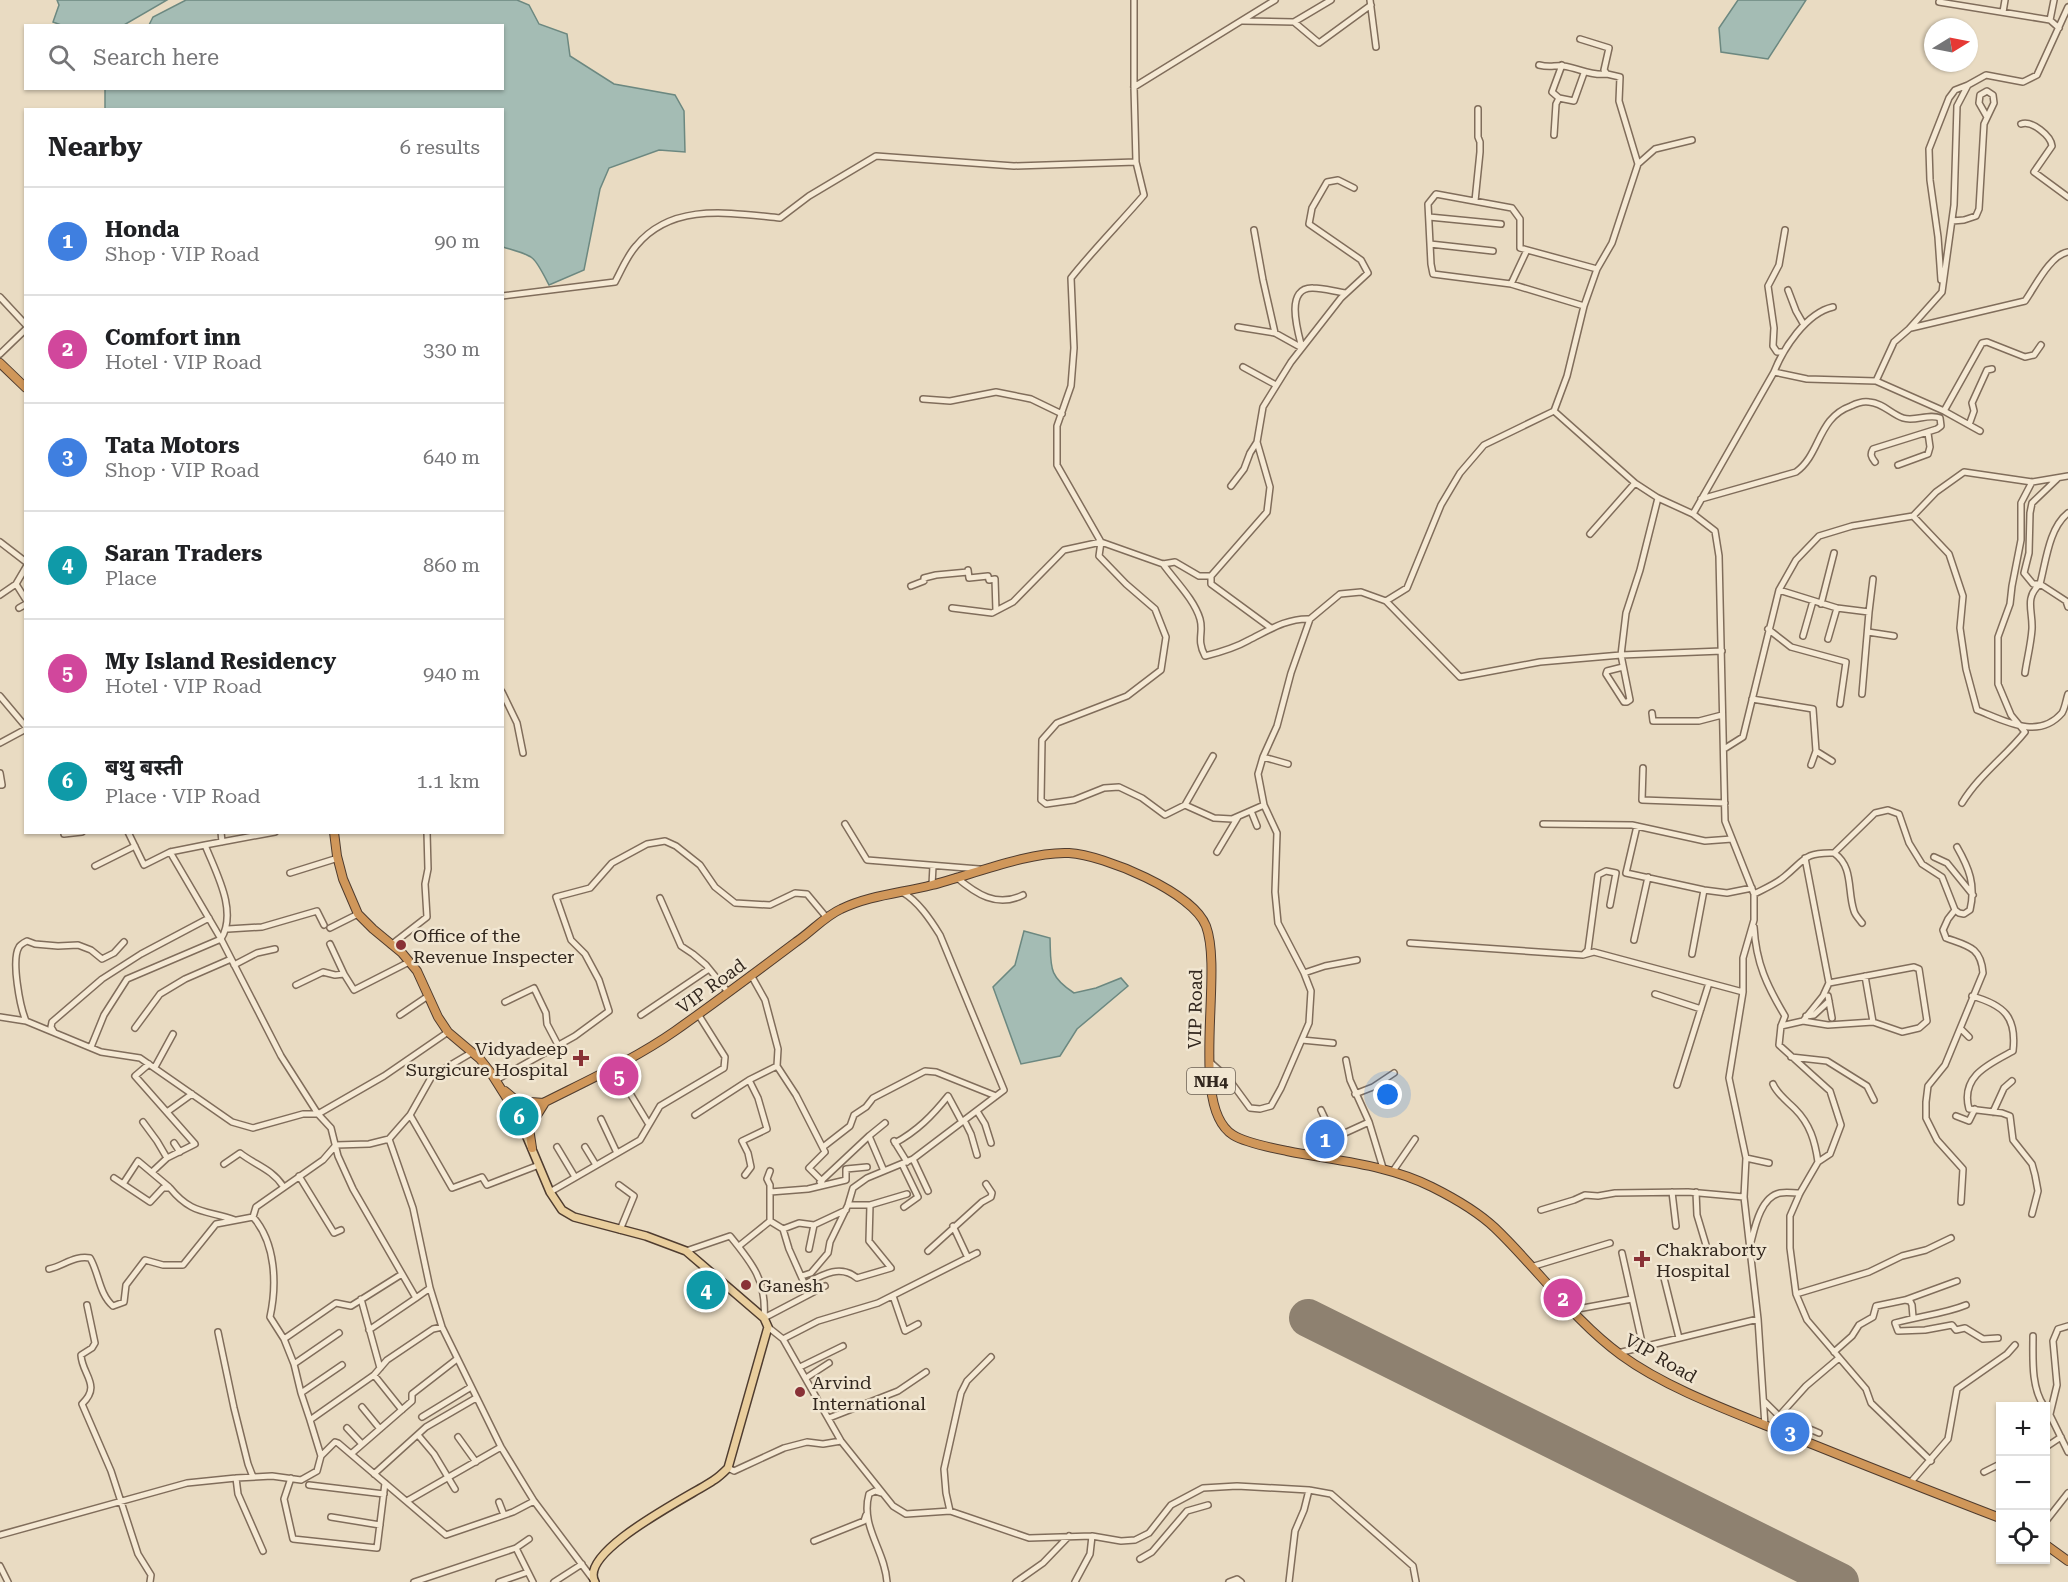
<!DOCTYPE html>
<html lang="en">
<head>
<meta charset="utf-8">
<style>
  body { margin:0; font-family:"Roboto Serif","Noto Sans Devanagari",serif; background:#f6f6f6; color:#202124 }
  .controls { position:absolute; right:18px; bottom:18px; display:grid; overflow:hidden; border-radius:0px; box-shadow:0 2px 4px #0004 }
  .controls button { width:54px; height:54px; display:grid; place-items:center; padding:0; border:0; border-bottom:2px solid #e0e0e0; background:#fff; color:#202124; font:30px sans-serif }
  .compass { position:absolute; left:1924px; top:18px; width:54px; height:54px; border-radius:50%; background:#fff; box-shadow:0 2px 4px #0004; rotate:80deg }
  .you { position:absolute; left:1388px; top:1095px; width:21px; height:21px; margin:-15px; border:4px solid #fff; border-radius:50%; background:#1a73e8; box-shadow:0 0 0 9px #1a73e833 }
  .badge { display:grid; place-items:center; width:39px; height:39px; border-radius:50%; background:#893136; color:#fff; font-size:20px; font-weight:700 }
  .pin { position:absolute; translate:-50% -50%; border:3px solid #fff; box-shadow:0 2px 6px #0006 }
  .list { margin:0; padding:0; list-style:none }
  h2 { display:flex; justify-content:space-between; align-items:center; height:78px; margin:0; padding:0 24px; font-size:26px }
  h2 small { font-size:20px; font-weight:400; color:#757577 }
  .list li { display:grid; grid-template-columns:39px 1fr auto; gap:18px; align-items:center; box-sizing:border-box; height:108px; padding:0 24px; border-top:2px solid #e0e0e0 }
  .list b { display:block; font-size:22px; white-space:nowrap }
  .list p { margin:0; font-size:20px; white-space:nowrap; color:#757577 }
  .list em { font-size:20px; font-style:normal; color:#757577 }
  .icon { flex:none; width:33px; height:33px; fill:none; stroke:currentColor; stroke-width:2; stroke-linecap:round; stroke-linejoin:round }
  .map { position:relative; flex:none; width:2068px; height:1582px; overflow:hidden }
  .search { position:absolute; background:#fff; box-shadow:0 2px 4px #0004; left:24px; top:24px; width:480px; height:66px; display:flex; align-items:center; gap:15px; box-sizing:border-box; padding:0 21px; border-radius:0px; color:#757577; font-size:22px }
  .panel { position:absolute; background:#fff; box-shadow:0 2px 4px #0004; left:24px; top:108px; width:480px; height:726px; border-radius:0px }
  .map>svg:first-child { display:block }
  .water { fill:#a4bcb4; stroke:#6c8880; stroke-width:1.5 }
  .lines { fill:none; stroke-linecap:round; stroke-linejoin:round }
  .runway { stroke:#8e8170; stroke-width:38 }
  .minor-casing { stroke:#806d5b; stroke-width:8 }
  .major-casing { stroke:#4f3c2f; stroke-width:10 }
  .highway-casing { stroke:#4f3c2f; stroke-width:10 }
  .minor { stroke:#f5e9d4; stroke-width:5 }
  .major { stroke:#e9ce9d; stroke-width:7 }
  .highway { stroke:#d0975a; stroke-width:8 }
  .poi-dot { fill:#893136; stroke:#f1e6d1; stroke-width:2 }
  .labels { text-anchor:middle; dominant-baseline:central; stroke-width:5; stroke-linejoin:round; paint-order:stroke }
  .shield { fill:#f1e6d1; stroke:#6b6054; stroke-width:1.5 }
  .shield-label { font-size:16px; font-weight:bold; fill:#32271e }
  .poi-label { font-size:18px; fill:#32271e; stroke:#f1e6d1; text-anchor:start }
  .street-label { font-size:18px; fill:#32271e; stroke:#f1e6d1 }
</style>
</head>
<body>
<div class="map">
<svg width="2068" height="1582" viewBox="0 0 2068 1582">
  <rect width="100%" height="100%" fill="#e9dbc2"/>
  <path class="water" d="M57 0H167L124 25H61L53 22 59 5Z
    M186 0H517L529 5 539 24 567 34 570 56 614 84 675 95 684 111 685 152 659 150 609 168 600 189 584 270 549 285C533 254 536 257 503 247L502 110 105 109V89L502 88V26L149 25 153 17Z
    M1738 0H1806L1768 59 1721 52 1719 28Z
    M1024 931 1050 938C1051 967 1048 976 1074 993L1096 988 1121 978 1128 986 1077 1029 1060 1056 1021 1064 993 987 1015 965Z"/>
  <g class="lines">
    <path class="runway" d="M1308 1318 1840 1582"/>
    <defs>
      <path id="minor" d="M1134 0V87L1136 162 1144 195C1120 223 1094 249 1071 278L1074 348 1071 386 1057 426V465L1101 542 1099 556 1126 584 1155 609 1166 637 1161 670 1127 696 1057 723 1042 740 1041 800 1046 804 1074 800 1104 788 1119 787 1142 798 1165 815 1185 805 1214 818 1232 819 1264 805
        M1370 0 1376 47
        M1939 2 2050 20 2059 28
        M2003 12 2005 0
        M2050 20 2054 0
        M1243 21 1294 22 1331 0
        M1294 22 1319 43 1371 5
        M1539 65C1551 68 1554 65 1563 66 1579 68 1590 76 1607 74
        M1134 87 1275 0
        M1559 98 1552 92 1562 65
        M2021 124C2032 120 2051 136 2052 146L2034 172 2068 197
        M1554 135 1556 104 1559 98 1574 101 1584 73
        M1638 164 1655 149 1692 140
        M1475 201 1480 152V142L1478 137V109
        M1429 217 1501 224
        M1952 221 1964 220 1976 216 1979 209 1984 124 1994 103 1993 95 1987 91 1980 95 1979 103 1987 117
        M1254 230 1263 280 1275 333
        M1430 244 1493 251
        M1941 280 1938 237 1930 180 1929 149 1949 98 1955 90 1968 85
        M1511 284 1527 250
        M1788 290 1796 311 1804 325
        M502 296 615 282C621 271 627 256 636 246 672 202 730 213 780 218L809 196 876 156 1014 166 1136 162
        M0 297 26 325
        M1584 306 1511 284 1433 274 1431 264 1428 204 1436 194 1512 208 1520 219V248L1597 269
        M1238 327 1275 333 1302 348C1298 332 1284 287 1313 288 1324 288 1336 292 1346 293
        M1911 328 2025 301C2035 287 2050 255 2068 252
        M1782 352H1777L1773 346 1774 328 1768 286 1779 265 1785 230
        M0 354 26 329
        M1243 367 1276 385
        M1774 372C1783 349 1806 313 1833 307
        M1876 381 1944 411 1980 431
        M923 399 950 401 996 392 1031 399 1062 414
        M1554 411 1635 483 1658 498 1693 514 1715 531 1719 556 1725 821 1754 894V920L1743 958V992L1729 1078 1746 1158 1744 1197 1758 1319 1765 1426
        M1944 411 1982 343 1987 342 2025 357 2034 355 2041 345
        M1969 425 1974 411 1972 403 1987 370 1992 369
        M1898 465 1928 454 1930 447 1928 433
        M1231 486 1244 469 1250 453 1257 442
        M1701 499 1796 472C1821 454 1817 418 1851 406 1857 403 1863 401 1869 402 1883 403 1891 414 1903 418 1915 422 1929 413 1940 418L1941 426 1937 429 1873 449C1870 454 1871 457 1875 462
        M2068 513C2049 528 2046 561 2040 584L2066 601 2068 607
        M1693 514 1774 372 1807 379 1876 381 1894 342 1909 329 1942 292 1954 205 1957 106 1968 85 1986 75 2023 82 2037 75 2068 7
        M1913 516 1949 554 1963 596 1960 628 1966 669 1977 710C2003 720 2038 741 2062 713 2065 708 2066 700 2068 694
        M1590 534 1635 483
        M0 542 26 562
        M1163 564C1175 581 1194 599 1200 619 1204 633 1196 639 1205 656 1221 652 1235 648 1249 640 1269 630 1287 618 1310 619
        M968 570 969 578 988 576 989 580 995 579 996 611
        M1211 576V584L1271 628
        M16 584 26 600
        M911 586 924 581V578L936 575 968 572
        M1779 590 1837 608 1869 612 1873 579
        M0 595 16 584 26 567
        M1386 601 1460 677 1540 662 1621 655 1722 651
        M1821 604 1834 553
        M19 608 26 604
        M952 608 992 613 1013 602 1064 550 1101 542 1163 564 1175 562 1199 576H1211L1267 512 1270 487 1257 442 1263 407 1291 362 1341 298 1368 273 1361 260 1309 224 1312 208 1327 182 1338 180 1354 188
        M1768 629 1791 647 1846 662 1840 704
        M1868 632 1894 636
        M1803 636 1813 601
        M1828 639 1837 608
        M1623 667 1607 671 1606 674 1624 702H1627L1630 700 1621 655 1626 613 1640 570 1658 498
        M2025 673C2027 659 2031 644 2032 629 2033 611 2024 598 2040 584H2033L2024 573 2029 553 2030 513 2032 503 2057 479
        M502 692 517 723 523 753
        M1862 694 1869 612
        M0 696 26 727
        M1752 699 1813 709 1816 751 1811 765
        M1652 713 1653 721H1699L1722 715
        M0 743 26 729
        M1724 749 1743 737 1779 590 1796 560 1819 536 1852 526 1913 516 1936 492 1964 472 2032 482 2068 476
        M1816 751 1832 761
        M1263 757 1288 764
        M1643 768 1642 800 1725 803
        M0 773 2 785H0
        M1962 803C1979 775 2005 757 2025 732L2011 715 1998 684V637L2010 604 2012 586 2021 540V503L2032 482
        M1185 805 1213 756
        M1251 811 1257 826
        M845 824 867 860 979 869
        M1543 824 1632 825 1705 841 1732 839
        M1637 826 1626 873 1704 890 1727 893 1752 888
        M128 832 144 865 170 852
        M221 832 222 842
        M275 832 205 845C216 873 238 911 221 939L281 1056 318 1114 331 1128 338 1156 353 1189 416 1298 430 1288
        M64 834 82 832
        M1217 852 1238 817
        M1834 853C1854 867 1847 891 1854 911 1855 915 1859 919 1862 923
        M1934 857 1947 863 1973 895
        M95 866 135 846
        M290 873 338 858
        M956 877C976 894 997 908 1023 895
        M932 885 933 866
        M1754 894C1764 889 1776 884 1784 877 1805 860 1804 852 1834 853L1875 813 1888 810 1899 814 1909 843 1922 864 1942 877 1955 910 1948 919 1943 930 1946 938C1968 946 1981 947 1983 973L1945 1065 1928 1086 1926 1102V1118L1937 1140 1963 1169 1961 1202
        M660 898 681 946 693 954 706 965 728 992
        M1955 910 1959 913 1964 914 1970 910C1976 885 1969 868 1957 847
        M1754 927C1756 963 1767 986 1785 1016L1781 1026 1779 1045 1830 1091 1841 1125 1830 1154 1818 1162 1800 1193 1790 1216V1248L1796 1294 1807 1320 1866 1389 1871 1403 1931 1461
        M330 928 358 914
        M228 929 262 927 317 911 324 925
        M1634 940 1648 877
        M1410 943 1583 955 1594 952 1743 992
        M330 944 344 974 354 990 409 962
        M391 945 427 917 425 884 428 869 427 832
        M1584 954 1588 950 1598 875 1606 871 1616 873 1610 905
        M1692 954 1704 890
        M234 965 257 953 275 949
        M1304 973 1325 966 1357 960
        M751 975 765 1000 778 1049 777 1066 796 1095 825 1152 809 1168 822 1181
        M1865 976 1873 1022
        M296 985 323 972 335 975 344 974
        M1655 994 1701 1009
        M1828 996 1832 1018
        M1972 996C2004 1005 2017 1017 2013 1051 1989 1064 1960 1076 1969 1109L2002 1113 2010 1116 2013 1140 2032 1164 2035 1175 2038 1191 2032 1214
        M505 1002 534 988 546 1013 547 1024 558 1045
        M400 1015 428 996
        M641 1015 709 969
        M1806 1016 1814 1015 1829 1001
        M0 1017 26 1021 101 1052 140 1058 232 1122 253 1128 303 1114H318L384 1076 448 1032
        M26 1021C20 1007 11 960 19 947 20 945 25 942 27 941L35 944 58 946 78 945 91 950 102 959 114 953 124 942
        M1803 1021 1828 1025 1873 1022 1902 1032 1919 1028 1927 1021 1919 969 1914 967 1829 983
        M1781 1026 1803 1021 1823 996 1829 983 1805 858
        M135 1028 160 994 185 979 231 959
        M1961 1029 1969 1037
        M54 1032 51 1027 52 1022 102 979 141 954 209 918
        M1302 1040 1333 1043
        M91 1047 104 1015 127 979 221 939 170 852 205 845
        M1791 1057 1827 1061 1867 1086 1874 1100
        M1346 1060 1350 1080 1369 1122 1383 1168
        M1210 1062 1228 1078 1250 1108 1260 1109 1271 1106 1281 1088 1309 1023 1311 991 1304 973 1278 923 1275 892 1277 833 1264 805 1258 774 1263 757 1277 726 1291 673 1310 619 1340 594 1361 592 1386 601 1407 588 1441 505 1460 473 1484 445 1554 411 1567 376 1584 306 1597 269 1612 243 1638 164 1619 101 1620 77 1607 74 1604 70 1609 48 1580 39
        M155 1067 173 1034
        M496 1080 575 1036 609 1011 599 980 585 954 571 940 556 897 590 888 612 863 647 844 665 841 676 846 700 865 715 887 735 903 770 905 795 893 807 894 827 918
        M1773 1084C1777 1094 1787 1101 1795 1109 1810 1124 1815 1141 1818 1162
        M1677 1085 1709 983
        M628 1090 648 1123
        M1355 1094 1373 1087 1394 1073
        M1321 1110 1334 1138 1337 1160
        M977 1111 985 1124 991 1143
        M167 1112 192 1094
        M1993 1112 2004 1088 2012 1081
        M410 1115 452 1188 482 1177 487 1185 539 1165
        M695 1115 749 1080
        M1956 1116 1969 1121 1975 1109
        M601 1119 617 1153
        M964 1120 971 1134 977 1155
        M143 1122 157 1141 167 1158 195 1144 135 1076 149 1064
        M1334 1138 1369 1122
        M389 1139 413 1208 430 1288 442 1327 501 1447 534 1501
        M894 1141 907 1162
        M174 1143 180 1152
        M895 1143C917 1131 932 1116 948 1096L962 1122
        M557 1147 575 1177
        M585 1147 596 1165
        M823 1147 850 1126 854 1115 866 1107 873 1098 925 1071 936 1072 996 1096
        M1746 1158 1769 1163
        M913 1159 928 1191
        M224 1164 240 1153C255 1165 272 1169 283 1186
        M902 1164 918 1197 904 1207
        M884 1171 869 1136 885 1123
        M1393 1171 1415 1139
        M152 1172 167 1158
        M745 1175 751 1167 748 1153 742 1141 767 1129 758 1098 749 1080 777 1066
        M299 1176 334 1233 341 1230
        M114 1178 150 1202 163 1188H170C191 1214 205 1210 235 1220
        M820 1182 869 1136
        M123 1184 138 1161 169 1187
        M619 1185 634 1196 620 1230
        M550 1192 640 1140 660 1106 724 1068 725 1057 698 1014
        M770 1192 808 1189 846 1180V1169L867 1167
        M1672 1192 1676 1226
        M1696 1192 1697 1215 1706 1245
        M848 1205H870L907 1194
        M1541 1210 1574 1200 1585 1195 1598 1196 1615 1193 1688 1192 1744 1197
        M253 1217C276 1243 277 1285 270 1317L284 1339 336 1303 351 1306 402 1274
        M770 1221 783 1229 799 1223 814 1225 846 1210
        M953 1226 968 1258
        M783 1229 789 1249 809 1294
        M1751 1242C1755 1226 1761 1197 1780 1193 1786 1192 1793 1193 1800 1193
        M739 1246 770 1221V1185L767 1179 770 1171
        M809 1249 814 1225
        M686 1251 730 1236C752 1263 767 1281 764 1318
        M928 1251 982 1202 991 1197 992 1193 986 1184
        M1622 1253 1643 1347
        M1531 1267 1610 1243
        M49 1269C63 1266 75 1255 90 1258 99 1273 99 1294 113 1306L124 1302 126 1285 145 1260 163 1265H183L216 1224 253 1217 256 1207 323 1160 336 1145 369 1144 389 1139 410 1115 432 1076 471 1053
        M1663 1274 1679 1338
        M802 1276 811 1273 828 1253 830 1242 848 1205 853 1188 867 1178 913 1159 1004 1090 940 935C930 919 918 901 902 892
        M805 1284C822 1275 840 1264 857 1278L891 1268 869 1241 870 1205
        M1796 1294 1869 1272 1902 1256 1926 1250 1951 1238
        M893 1296 905 1331 918 1324
        M361 1299 380 1368
        M1905 1300 1910 1301 1912 1305 1913 1317
        M87 1305 95 1343 92 1348 81 1355C82 1375 102 1385 82 1404L111 1471 138 1554 151 1575 150 1582
        M1966 1305C1944 1314 1919 1316 1895 1323L1898 1331 1925 1330 1952 1325 1956 1330 1965 1328 1983 1339 1998 1338
        M1572 1310 1632 1299
        M764 1318 825 1286
        M768 1327 783 1339 841 1441 893 1506 906 1514 950 1511
        M369 1330 416 1298
        M218 1332 234 1408 248 1464 253 1477
        M2033 1336C2033 1359 2031 1387 2044 1406
        M284 1339 294 1364 301 1393 342 1365
        M783 1339 818 1321 878 1303 977 1253
        M1834 1352 1852 1336 1859 1325 1873 1317 1876 1306 1905 1300 1957 1281
        M1618 1353 1758 1319
        M991 1357 967 1381 961 1393 944 1469 946 1493 950 1511 1029 1538 1092 1536 1121 1541 1135 1540 1149 1533 1171 1505 1203 1488 1237 1486 1309 1490 1331 1494 1413 1566 1416 1582
        M294 1364 339 1333
        M800 1367 843 1346
        M374 1375 387 1360 433 1329 442 1327
        M806 1378 829 1363
        M301 1393 310 1420 374 1375 402 1410
        M1764 1401 1779 1416 1819 1433
        M362 1407 380 1429
        M2049 1413 2068 1452
        M2050 1414 2057 1385 2053 1341 2058 1329 2068 1326
        M1779 1416 1806 1386 1839 1358
        M422 1417 471 1387
        M829 1418 898 1391 926 1372
        M310 1420 321 1456 335 1442 338 1443 446 1535 513 1512 534 1501 592 1578
        M347 1428 362 1444
        M418 1435 434 1454 455 1489
        M458 1437 476 1462
        M2046 1447 2061 1437
        M351 1454 412 1401V1394L457 1359
        M728 1468 734 1471 784 1448 807 1442 823 1444 841 1441
        M1984 1472 2000 1464
        M374 1474 426 1427 476 1398
        M291 1478 284 1499 293 1539 377 1548 385 1483
        M1910 1483 1948 1439 1957 1389 2007 1354 2015 1345
        M309 1485 384 1494
        M881 1493 875 1491 869 1494C860 1527 885 1550 887 1582
        M407 1501 501 1447
        M499 1502 504 1515
        M331 1517 380 1525
        M2046 1521 2068 1493
        M0 1535 187 1483 236 1478
        M814 1541 864 1521 866 1515
        M516 1548 529 1539
        M263 1551 238 1494 236 1478 272 1476 301 1480 317 1471 321 1456
        M1140 1559 1152 1552 1187 1511 1208 1505
        M0 1566 8 1582
        M414 1582 516 1548 533 1582
        M499 1582 528 1572
        M554 1582 582 1564
        M1016 1582 1043 1563 1069 1536
        M1075 1582 1090 1554 1092 1536
        M1229 1582 1237 1579 1241 1582
        M1289 1582 1295 1531 1304 1510 1309 1490"/>
      <path id="major" d="M518 1116 550 1192 562 1210 574 1217 646 1236 686 1251 764 1318 768 1327 728 1468C724 1472 719 1477 714 1480 694 1494 577 1551 595 1582"/>
      <path id="highway" d="M0 363 26 388
        M334 832 337 856 343 879 358 914 373 929 402 953 417 971 438 1017 448 1032 480 1059 491 1073 518 1116C568 1089 628 1064 675 1031 716 1002 756 972 796 942 811 932 825 916 841 909 870 895 902 893 932 885 971 875 1030 851 1069 853 1104 855 1193 892 1206 926 1224 974 1188 1107 1233 1135 1246 1143 1272 1148 1287 1151 1336 1161 1387 1164 1432 1187 1454 1198 1477 1211 1495 1228 1538 1269 1573 1320 1621 1355 1666 1388 1730 1411 1782 1432 1854 1461 1927 1490 2000 1518
        M505 1091 517 1101 544 1103
        M532 1148 529 1128 544 1104
        M2046 1545 2068 1561"/>
    </defs>
    <use href="#minor" class="minor-casing"/>
    <use href="#major" class="major-casing"/>
    <use href="#highway" class="highway-casing"/>
    <use href="#minor" class="minor"/>
    <use href="#major" class="major"/>
    <use href="#highway" class="highway"/>
  </g>
  <g class="poi-dot">
    <circle cx="401" cy="945" r="6"/>
    <path d="M578 1049h6v6h6v6h-6v6h-6v-6h-6v-6h6z"/>
    <path d="M1639 1250h6v6h6v6h-6v6h-6v-6h-6v-6h6z"/>
    <circle cx="746" cy="1285" r="6"/>
    <circle cx="800" cy="1392" r="6"/>
  </g>
  <g class="labels">
    <rect class="shield" x="1187" y="1068" width="48" height="26" rx="4.5"/>
    <g class="shield-label">
      <text x="1211" y="1081">NH4</text>
    </g>
    <g class="poi-label">
      <text x="413" y="935">Office of the<tspan x="413" dy="21">Revenue Inspecter</tspan></text>
      <text x="568" y="1048" text-anchor="end">Vidyadeep<tspan x="568" dy="21">Surgicure Hospital</tspan></text>
      <text x="1656" y="1249">Chakraborty<tspan x="1656" dy="21">Hospital</tspan></text>
      <text x="758" y="1285">Ganesh</text>
      <text x="812" y="1382">Arvind<tspan x="812" dy="21">International</tspan></text>
    </g>
    <g class="street-label">
      <text transform="translate(711 986) rotate(-36)">VIP Road</text>
      <text transform="translate(1195 1009) rotate(-89)">VIP Road</text>
      <text transform="translate(1661 1358) rotate(30)">VIP Road</text>
    </g>
  </g>
</svg>
<div class="controls">
<button>+</button>
<button>−</button>
<button><svg class="icon" aria-label="locate" viewBox="0 0 24 24"><circle cx="12" cy="12" r="6"/><path d="M12 2v4M12 18v4M2 12h4M18 12h4"/></svg></button>
</div>
<svg class="compass" viewBox="-18 -18 36 36"><path d="M0-13l5 13h-10z" fill="#e53935"/><path d="M0 13l5-13h-10z" fill="#757577"/></svg>
<div class="you"></div>
<div class="pin badge" style="left:1325px;top:1139px;background:#3f7fe0">1</div>
<div class="pin badge" style="left:1563px;top:1298px;background:#d1479c">2</div>
<div class="pin badge" style="left:1790px;top:1432px;background:#3f7fe0">3</div>
<div class="pin badge" style="left:706px;top:1290px;background:#0f9aa8">4</div>
<div class="pin badge" style="left:619px;top:1076px;background:#d1479c">5</div>
<div class="pin badge" style="left:519px;top:1116px;background:#0f9aa8">6</div>
<div class="search"><svg class="icon" aria-label="search" viewBox="0 0 24 24"><circle cx="10" cy="10" r="6"/><path d="M15 15l6 6"/></svg>Search here</div>
<section class="panel">
<h2>Nearby<small>6 results</small></h2>
<ul class="list">
<li><span class="badge" style="background:#3f7fe0">1</span><div><b>Honda</b><p>Shop · VIP Road</p></div><em>90 m</em></li>
<li><span class="badge" style="background:#d1479c">2</span><div><b>Comfort inn</b><p>Hotel · VIP Road</p></div><em>330 m</em></li>
<li><span class="badge" style="background:#3f7fe0">3</span><div><b>Tata Motors</b><p>Shop · VIP Road</p></div><em>640 m</em></li>
<li><span class="badge" style="background:#0f9aa8">4</span><div><b>Saran Traders</b><p>Place</p></div><em>860 m</em></li>
<li><span class="badge" style="background:#d1479c">5</span><div><b>My Island Residency</b><p>Hotel · VIP Road</p></div><em>940 m</em></li>
<li><span class="badge" style="background:#0f9aa8">6</span><div><b>बथु बस्ती</b><p>Place · VIP Road</p></div><em>1.1 km</em></li>
</ul>
</section>
</div>
</body>
</html>
